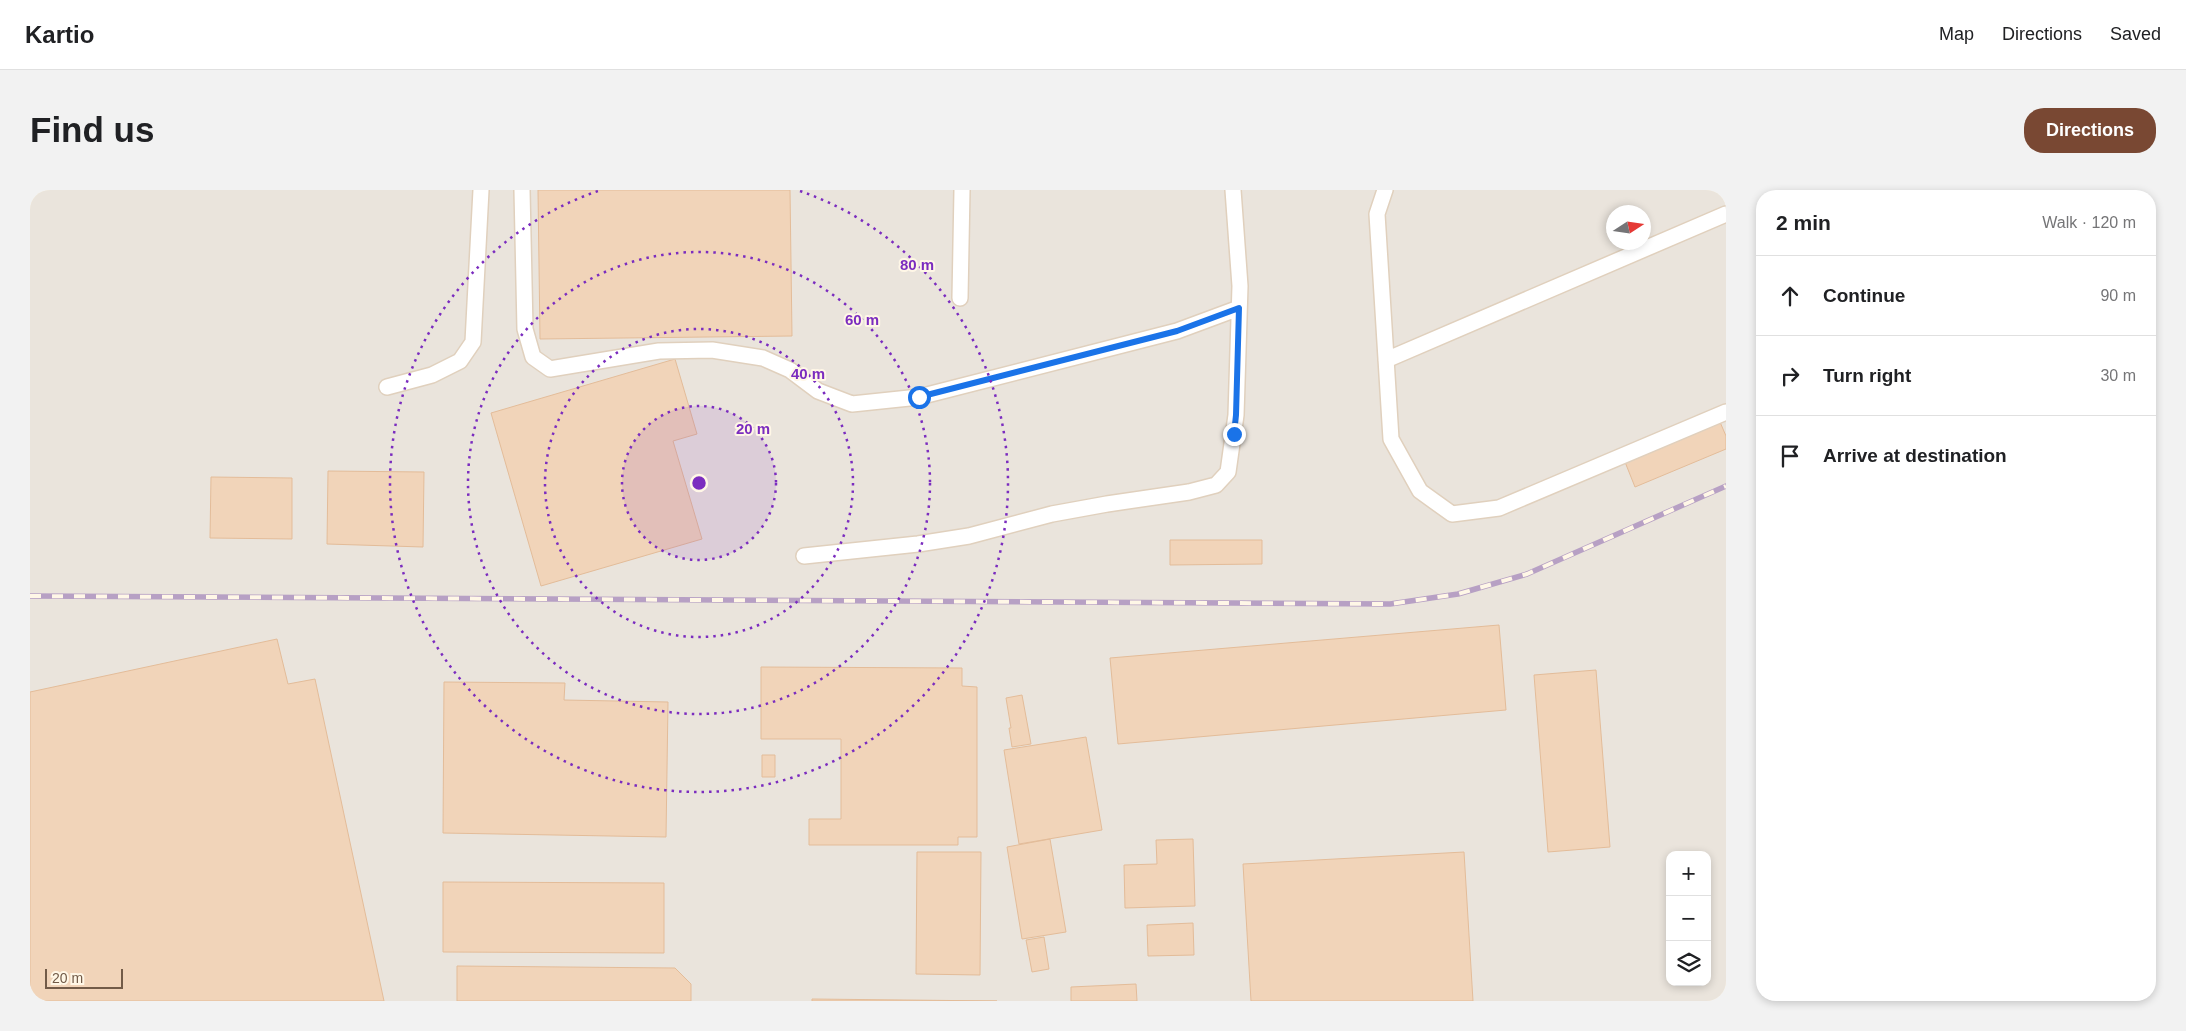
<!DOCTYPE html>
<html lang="en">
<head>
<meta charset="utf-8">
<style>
  body { margin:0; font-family:Helvetica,sans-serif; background:#f2f2f2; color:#202124 }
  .controls { position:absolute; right:15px; bottom:15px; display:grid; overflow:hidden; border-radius:10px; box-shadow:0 2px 8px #0003 }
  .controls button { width:45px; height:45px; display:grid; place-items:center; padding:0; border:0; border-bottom:1px solid #e0e0e0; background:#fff; color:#202124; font:25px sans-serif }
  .compass { position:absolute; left:1576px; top:15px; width:45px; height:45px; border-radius:50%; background:#fff; box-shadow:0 2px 8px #0003; rotate:78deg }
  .scale { position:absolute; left:15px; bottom:12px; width:78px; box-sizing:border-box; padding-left:5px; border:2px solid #725b48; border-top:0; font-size:14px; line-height:18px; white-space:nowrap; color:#725b48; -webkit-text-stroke:4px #fff7e7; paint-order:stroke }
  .stop { position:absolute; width:15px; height:15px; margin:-11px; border:4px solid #1a73e8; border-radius:50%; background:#fff }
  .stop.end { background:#1a73e8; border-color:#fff; box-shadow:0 1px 5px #0008 }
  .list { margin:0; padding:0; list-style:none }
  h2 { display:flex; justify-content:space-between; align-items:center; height:65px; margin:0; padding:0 20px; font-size:21px }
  h2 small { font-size:16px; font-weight:400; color:#757577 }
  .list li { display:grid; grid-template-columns:32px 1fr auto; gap:15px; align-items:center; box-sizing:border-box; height:80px; padding:0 20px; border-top:1px solid #e0e0e0 }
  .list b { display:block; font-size:19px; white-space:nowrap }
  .list em { font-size:16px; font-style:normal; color:#757577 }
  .icon { flex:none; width:28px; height:28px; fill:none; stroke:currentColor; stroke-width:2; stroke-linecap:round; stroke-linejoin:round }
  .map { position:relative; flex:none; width:1696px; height:811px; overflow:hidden; border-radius:20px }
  header { display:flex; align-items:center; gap:30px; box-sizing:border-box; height:70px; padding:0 25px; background:#fff; border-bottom:1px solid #e0e0e0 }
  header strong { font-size:24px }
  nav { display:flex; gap:28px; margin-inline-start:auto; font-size:18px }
  .intro { display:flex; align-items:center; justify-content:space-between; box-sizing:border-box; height:120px; padding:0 30px }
  h1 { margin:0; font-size:35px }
  .button { padding:12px 22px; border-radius:20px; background:#794833; color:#fff; font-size:18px; font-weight:700 }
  main { display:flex; gap:30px; padding:0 30px }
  aside { flex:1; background:#fff; border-radius:20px; box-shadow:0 2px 8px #0003 }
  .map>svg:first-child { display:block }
  .industrial { fill:#eae4dc; fill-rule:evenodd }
  .building { fill:#f1d4b9; stroke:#e3bc99 }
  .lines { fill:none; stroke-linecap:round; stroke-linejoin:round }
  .service-casing { stroke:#e0d0bd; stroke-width:18 }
  .service { stroke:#fff; stroke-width:15 }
  .rail-casing { stroke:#b7a0c4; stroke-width:5.5 }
  .rail { stroke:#fff7e7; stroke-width:4; stroke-dasharray:11; stroke-linecap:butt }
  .route { stroke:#1a73e8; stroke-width:6 }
  .ring { fill:none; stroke:#7b2cbf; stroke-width:2.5; stroke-dasharray:2.5 5 }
  .centre { fill:#7b2cbf; stroke:#fff7e7; stroke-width:2.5 }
  .ring-label { font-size:15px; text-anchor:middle; font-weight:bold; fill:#7b2cbf; stroke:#fff7e7; stroke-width:4; stroke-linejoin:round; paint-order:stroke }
</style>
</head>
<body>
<header>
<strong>Kartio</strong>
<nav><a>Map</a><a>Directions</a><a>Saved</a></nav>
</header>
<div class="intro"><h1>Find us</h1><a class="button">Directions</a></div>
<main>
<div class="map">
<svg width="1696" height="811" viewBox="0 0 1696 811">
  <rect width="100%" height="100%" fill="#fcf4e1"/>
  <path class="industrial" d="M0 0H1696V811H0ZM1584 22H1614V52H1584ZM1640 665H1677V792H1640Z"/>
  <path class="building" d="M508 0H760L762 146 510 149Z
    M645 169 667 244 643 251 672 349 511 396 461 223Z
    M1690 232 1696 246V259L1605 297 1595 272Z
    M298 281 394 282 393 357 297 354Z
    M181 287 262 288V349L180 348Z
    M1140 350H1232V374L1140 375Z
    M1469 435 1476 520 1088 554 1080 468Z
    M247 449 258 494 285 489 354 811H0V502Z
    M731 477 932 478V496L947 497V647H928V655H779V629H811V549H731Z
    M1566 480 1580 657 1518 662 1504 485Z
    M414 492 535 493 534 510 638 512 636 647 413 643Z
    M992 505 1001 554 982 557 979 538H981L976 508Z
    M1056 547 1072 640 989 654 974 560Z
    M732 565H745V587H732Z
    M1020 649 1036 742 992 749 977 657Z
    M1163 649 1165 716 1095 718 1094 675 1127 674 1126 650Z
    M887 662H951L950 785 886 784Z
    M1434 662 1443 811H1221L1213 674Z
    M413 692 634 693V763L413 762Z
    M1163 733 1164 765 1118 766 1117 735Z
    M1014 747 1019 779 1002 782 996 750Z
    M427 776 645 778 661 794V811H427Z
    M1106 794 1107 811H1041V797Z
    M782 809 967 811H782Z"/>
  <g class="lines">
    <defs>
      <path id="service" d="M492 0 495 139 503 167 520 179 629 161 682 160 733 168 760 180 788 201 822 214 889 207 1147 141 1209 118
        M1355 0 1347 24 1361 249 1390 301 1422 324 1469 318 1696 222
        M930 108 932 0
        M1356 170 1696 24
        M357 197 402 185 430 171 443 152 451 0
        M774 366 888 354 939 346 1022 324 1077 314 1159 302 1186 295 1198 282 1206 225 1210 96 1203 0"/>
    </defs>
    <use href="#service" class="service-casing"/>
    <use href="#service" class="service"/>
    <defs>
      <path id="rail" d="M0 406 1360 414 1428 404 1497 384 1696 296"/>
    </defs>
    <use href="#rail" class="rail-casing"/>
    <use href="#rail" class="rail"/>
  </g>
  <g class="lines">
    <path class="route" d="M889 207 1147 141 1209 118 1206 225 1204 244"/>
  </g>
  <circle cx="669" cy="293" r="77" fill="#7b2cbf" fill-opacity=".12"/>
  <g class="ring">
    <circle cx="669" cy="293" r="77"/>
    <circle cx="669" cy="293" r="154"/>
    <circle cx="669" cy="293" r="231"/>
    <path d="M770 1A309 309 0 1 1 568 1"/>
  </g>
  <circle cx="669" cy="293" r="8" class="centre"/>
  <g class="ring-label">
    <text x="887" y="80">80 m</text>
    <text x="832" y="135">60 m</text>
    <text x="778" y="189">40 m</text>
    <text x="723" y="244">20 m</text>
  </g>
</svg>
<div class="controls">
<button>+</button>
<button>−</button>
<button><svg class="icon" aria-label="layers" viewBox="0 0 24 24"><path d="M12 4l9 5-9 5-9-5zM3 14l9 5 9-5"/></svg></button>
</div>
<svg class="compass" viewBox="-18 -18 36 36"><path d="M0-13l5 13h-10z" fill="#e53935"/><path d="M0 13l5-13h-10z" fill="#757577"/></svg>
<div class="scale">20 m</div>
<div class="stop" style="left:889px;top:207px"></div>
<div class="stop end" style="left:1204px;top:244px"></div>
</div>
<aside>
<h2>2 min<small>Walk · 120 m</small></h2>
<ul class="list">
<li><svg class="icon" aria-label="ahead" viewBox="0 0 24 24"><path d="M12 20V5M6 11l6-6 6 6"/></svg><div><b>Continue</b></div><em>90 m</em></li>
<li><svg class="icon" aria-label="right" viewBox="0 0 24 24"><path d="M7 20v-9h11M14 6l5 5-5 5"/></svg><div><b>Turn right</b></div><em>30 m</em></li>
<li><svg class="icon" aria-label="arrive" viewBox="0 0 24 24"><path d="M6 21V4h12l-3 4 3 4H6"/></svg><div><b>Arrive at destination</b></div></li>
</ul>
</aside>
</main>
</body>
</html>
